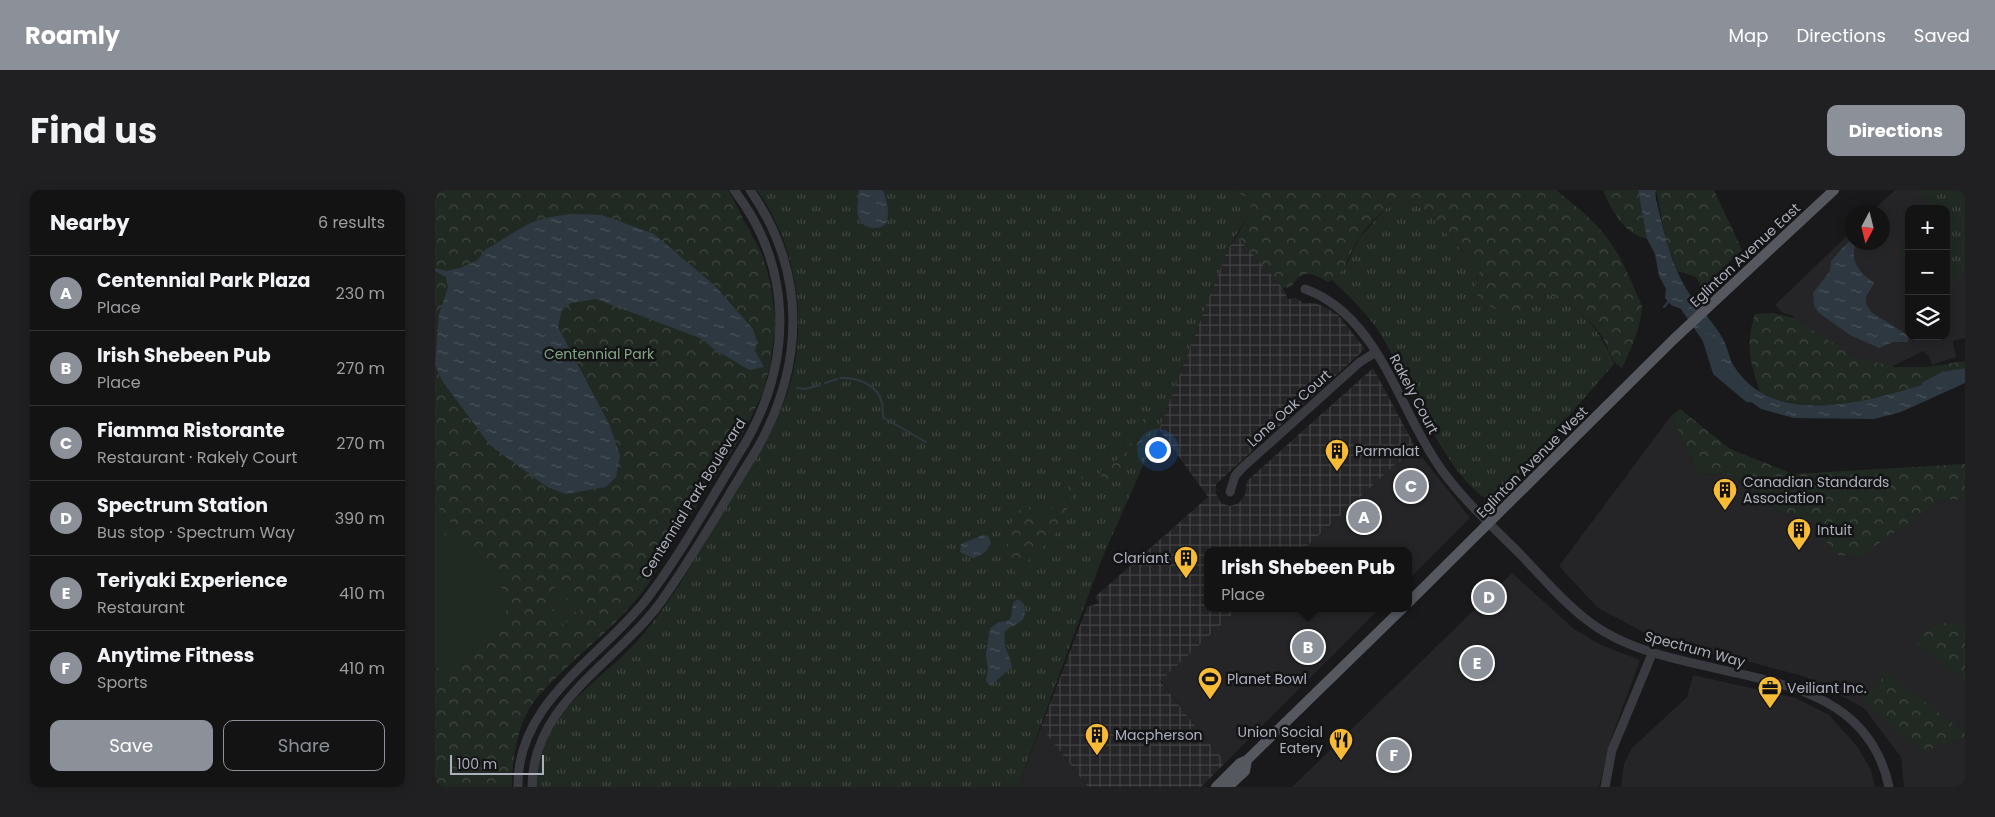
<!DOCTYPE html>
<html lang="en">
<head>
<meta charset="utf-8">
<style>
  body { margin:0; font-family:Poppins,sans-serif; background:#202022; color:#f1f3f6 }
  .controls { position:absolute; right:15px; top:15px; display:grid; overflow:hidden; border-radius:10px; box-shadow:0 2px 12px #0003 }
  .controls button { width:45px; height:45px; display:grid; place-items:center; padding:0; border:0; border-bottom:1px solid #323234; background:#131314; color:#f1f3f6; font:25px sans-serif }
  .compass { position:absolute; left:1410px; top:15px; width:45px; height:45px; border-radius:50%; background:#131314; box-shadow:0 2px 12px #0003; rotate:187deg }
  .scale { position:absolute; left:15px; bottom:12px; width:94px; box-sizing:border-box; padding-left:5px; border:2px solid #abb0bb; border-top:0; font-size:14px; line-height:18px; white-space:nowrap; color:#abb0bb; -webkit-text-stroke:4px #141416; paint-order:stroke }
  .you { position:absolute; left:722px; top:259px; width:18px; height:18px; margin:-12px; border:4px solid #fff; border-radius:50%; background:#1a73e8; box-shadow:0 0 0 8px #1a73e833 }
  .badge { display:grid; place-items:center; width:32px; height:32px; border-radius:50%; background:#8c9099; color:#fff; font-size:16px; font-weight:700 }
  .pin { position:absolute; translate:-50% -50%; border:2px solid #fff; box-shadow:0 1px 5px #0006 }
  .popup { position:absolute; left:769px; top:357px; width:208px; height:65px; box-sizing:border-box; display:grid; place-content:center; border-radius:10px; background:#131314; filter:drop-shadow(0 1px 4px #0005); font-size:16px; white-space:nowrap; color:#9d9ea0 }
  .popup b { font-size:19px; color:#f1f3f6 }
  .popup::after { content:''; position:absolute; left:50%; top:100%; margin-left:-10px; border:10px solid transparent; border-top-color:#131314 }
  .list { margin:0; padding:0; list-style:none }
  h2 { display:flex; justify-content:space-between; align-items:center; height:65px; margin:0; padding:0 20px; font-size:21px }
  h2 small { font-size:16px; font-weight:400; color:#9d9ea0 }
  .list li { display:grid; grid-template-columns:32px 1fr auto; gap:15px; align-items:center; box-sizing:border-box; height:75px; padding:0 20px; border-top:1px solid #323234 }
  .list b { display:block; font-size:19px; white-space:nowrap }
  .list p { margin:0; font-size:16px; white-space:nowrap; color:#9d9ea0 }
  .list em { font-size:16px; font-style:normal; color:#9d9ea0 }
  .actions { display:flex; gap:10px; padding:15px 20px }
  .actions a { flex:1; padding:11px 0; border:1px solid #8c9099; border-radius:10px; text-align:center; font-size:18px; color:#8c9099 }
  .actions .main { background:#8c9099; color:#fff }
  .icon { flex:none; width:28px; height:28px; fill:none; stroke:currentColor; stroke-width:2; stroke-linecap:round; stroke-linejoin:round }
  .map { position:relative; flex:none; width:1530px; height:597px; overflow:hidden; border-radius:10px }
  header { display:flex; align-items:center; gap:30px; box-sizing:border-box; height:70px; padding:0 25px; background:#8c9099; color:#fff }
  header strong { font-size:24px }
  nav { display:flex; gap:28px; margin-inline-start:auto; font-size:18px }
  .intro { display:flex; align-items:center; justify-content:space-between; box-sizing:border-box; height:120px; padding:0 30px }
  h1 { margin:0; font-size:35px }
  .button { padding:12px 22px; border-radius:10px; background:#8c9099; color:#fff; font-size:18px; font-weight:700 }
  main { display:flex; gap:30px; padding:0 30px }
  aside { flex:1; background:#131314; border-radius:10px; box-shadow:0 2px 12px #0003 }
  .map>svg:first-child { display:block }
  .built { fill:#252528; fill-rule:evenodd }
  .industrial { fill:url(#industrial-grid) }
  .grass { fill:url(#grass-tufts) }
  .forest { fill:url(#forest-crowns) }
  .garden { fill:#212a22 }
  .water { fill:url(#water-ripples) }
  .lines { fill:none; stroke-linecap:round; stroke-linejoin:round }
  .stream { stroke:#2e3840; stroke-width:2 }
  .river { stroke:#2e3840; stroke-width:11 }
  .minor { stroke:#3a3b40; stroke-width:9 }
  .major { stroke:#565860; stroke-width:10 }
  .labels { text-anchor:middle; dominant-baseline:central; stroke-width:5; stroke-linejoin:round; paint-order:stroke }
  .street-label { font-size:14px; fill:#abb0bb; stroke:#141416 }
  .park-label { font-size:14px; fill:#82a685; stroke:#141416 }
  .poi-label { font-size:14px; fill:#abb0bb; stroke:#141416; text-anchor:start }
</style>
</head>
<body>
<header>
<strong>Roamly</strong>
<nav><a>Map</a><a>Directions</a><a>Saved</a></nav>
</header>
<div class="intro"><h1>Find us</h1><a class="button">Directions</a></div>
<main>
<aside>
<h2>Nearby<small>6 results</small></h2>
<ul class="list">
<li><span class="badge">A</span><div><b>Centennial Park Plaza</b><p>Place</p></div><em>230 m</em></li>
<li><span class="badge">B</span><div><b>Irish Shebeen Pub</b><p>Place</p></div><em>270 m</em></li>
<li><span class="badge">C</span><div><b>Fiamma Ristorante</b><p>Restaurant · Rakely Court</p></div><em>270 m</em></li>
<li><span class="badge">D</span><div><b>Spectrum Station</b><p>Bus stop · Spectrum Way</p></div><em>390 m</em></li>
<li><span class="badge">E</span><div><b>Teriyaki Experience</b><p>Restaurant</p></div><em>410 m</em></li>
<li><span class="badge">F</span><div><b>Anytime Fitness</b><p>Sports</p></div><em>410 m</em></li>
</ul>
<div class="actions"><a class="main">Save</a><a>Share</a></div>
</aside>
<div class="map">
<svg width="1530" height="597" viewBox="0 0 1530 597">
  <defs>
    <pattern id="industrial-grid" width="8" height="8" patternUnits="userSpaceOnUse" patternTransform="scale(1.25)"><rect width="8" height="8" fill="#252528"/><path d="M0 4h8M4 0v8" fill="none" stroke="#424245"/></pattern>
    <pattern id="grass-tufts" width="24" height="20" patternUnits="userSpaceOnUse" patternTransform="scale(1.25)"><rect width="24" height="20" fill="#212a22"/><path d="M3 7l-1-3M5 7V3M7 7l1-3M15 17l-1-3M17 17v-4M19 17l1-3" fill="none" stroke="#3f4640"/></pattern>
    <pattern id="forest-crowns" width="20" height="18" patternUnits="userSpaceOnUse" patternTransform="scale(1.25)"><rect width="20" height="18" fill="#212a22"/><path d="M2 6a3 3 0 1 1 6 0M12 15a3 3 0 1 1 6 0" fill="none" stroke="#3f4640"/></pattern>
    <pattern id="water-ripples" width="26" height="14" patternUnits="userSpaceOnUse" patternTransform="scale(1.25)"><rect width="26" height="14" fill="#2e3840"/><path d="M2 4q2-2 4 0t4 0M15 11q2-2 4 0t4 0" fill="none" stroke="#4a525a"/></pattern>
  </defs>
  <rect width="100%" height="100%" fill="#19191b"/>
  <path class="built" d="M1460 0H1530V148L1518 151 1521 167 1497 175 1494 166 1488 161 1446 182 1363 136 1358 126 1348 123 1340 115 1417 41 1418 52H1448V22H1436ZM1474 19H1511V146H1474Z
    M1236 226 1264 284 1296 285 1340 320 1377 332 1387 343 1491 319 1507 309 1530 310V597H1469L1466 567 1429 518 1371 487 1315 472 1233 455 1163 418 1124 376Z
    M983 262 1035 328 973 390V361H867L961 274Z
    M1077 383 1139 439 1166 455 1205 470 1176 549 1164 597H857Z
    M804 418H945L791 572 777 557 725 490Z
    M1258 485 1361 508 1394 525 1422 556 1436 580 1440 597H1186L1189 574 1197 558 1252 507Z
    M606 537 653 597H583Z"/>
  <path class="industrial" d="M802 46 848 98 853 109 861 108 868 113H880L892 118 903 125 930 159 781 294V304L786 313 795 316 804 313 810 305 812 291 938 178 983 262 961 274 867 361H773V418H804L725 491 777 557 791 572 766 597H653L606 537 652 417 664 413 660 407 773 307 724 239 792 60Z"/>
  <path class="grass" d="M322 0H799L816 10 815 22 792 60 724 239 666 371 583 597H100C100 584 104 572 108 560 127 507 170 488 205 448 237 411 260 369 284 328 308 288 344 236 356 191 373 128 360 53 322 0Z
    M1482 0H1530V81L1511 99V66L1516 62 1511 57V19H1499Z
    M958 11 976 13 992 21 1045 81 1041 91 1084 120 1113 104C1150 121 1163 137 1179 174L1063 307 1054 310C1012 289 972 187 946 145 933 124 915 107 897 90L912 74 924 48Z
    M1474 49V71L1473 72 1462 60Z"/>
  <path class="forest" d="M0 0H293L327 64 335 91 341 133 335 175 328 203 307 245 225 374C204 416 166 445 132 477 120 489 105 502 96 516 82 538 77 571 77 597H0Z
    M799 0H1121C1162 33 1179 48 1199 98 1201 104 1207 113 1207 119 1205 139 1195 161 1187 178 1174 171 1174 156 1166 145 1152 125 1135 114 1113 104 1102 109 1087 123 1075 123 1064 122 1042 112 1041 100 1040 93 1043 87 1045 81L992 21 976 13 958 11C947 23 932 35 923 49 914 63 911 85 893 92 876 83 867 78 856 97L848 98 802 46 815 22 816 10Z
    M1168 0H1203L1212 49C1189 44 1177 21 1168 0Z
    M1221 0H1279L1307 60 1267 98 1261 87 1242 81 1231 50Z
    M1337 123 1359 128 1419 167 1460 177H1492L1530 171V181C1467 200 1389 235 1325 202 1315 172 1310 156 1320 124Z
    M1245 219 1295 259 1358 284 1530 274V310L1507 309 1426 366 1401 365 1377 332 1340 320 1296 285 1264 284 1236 226Z
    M716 227C712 246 711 254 692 262L688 284 666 292V280L686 267V256L698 255 708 229Z
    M648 286 647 292C632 307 632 331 618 347 607 360 592 371 579 382L570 363 578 325 590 316 601 323 613 324 637 293Z
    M1507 433 1526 435 1530 440V490L1478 450Z
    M1452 483 1530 543V546L1488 562 1428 510Z"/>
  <path class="garden" d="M0 314 19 336 0 351Z
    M26 343C48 370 92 409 60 444 46 460 25 472 9 485L0 474V363Z
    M119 397 126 400 120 413 113 410Z
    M127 400 134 403 128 417 121 414Z
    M135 404 142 406 136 420 129 417Z
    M143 407 149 410 144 423 137 421Z
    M113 411 120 414 114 428 107 425Z
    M121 415 128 418 122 431 115 429Z
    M129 418 135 421 130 435 123 432Z
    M136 422 143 425 137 438 131 435Z"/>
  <path class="water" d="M424 0H448C452 11 460 38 440 38 434 38 430 36 425 32L422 22Z
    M1203 0H1221C1219 7 1223 15 1224 22 1232 54 1239 84 1259 110 1269 123 1280 135 1288 149 1293 158 1294 169 1300 178 1348 249 1466 201 1530 181V193L1466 222 1439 229 1359 228 1326 219 1308 206 1287 179 1246 119 1236 115 1230 108 1231 99 1224 86 1220 64 1212 49Z
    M135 24 167 25 219 44 279 95 318 139 322 152 320 161 329 177 315 180 311 178 277 158 270 150 161 109 136 113 127 120 123 137 175 236 185 266 181 287 171 297 131 304 112 297 55 255 8 192 0 175 4 125 13 97 11 87 0 81V78L11 81 25 78 43 70 50 60 93 34 110 28Z
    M1414 51 1420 56C1415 73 1426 83 1439 93L1431 107V114L1436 122 1474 146 1473 152H1458L1444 158 1415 145 1384 123 1379 116 1378 103 1395 81 1396 71Z
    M548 345 553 346 556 352C553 361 547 365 538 368L525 362 526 354Z
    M583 409 589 414C593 435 582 431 570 441 567 457 575 465 577 477L555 496 551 491 553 480 551 464 555 438 564 432 573 431 576 428 578 413Z"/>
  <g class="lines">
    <path class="stream" d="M1229 117 1234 111
      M405 188C421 187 443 194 447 213 449 218 446 223 449 228L491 252
      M390 193 402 189
      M362 198 370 199 385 195"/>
    <path class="river" d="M1273 149 1283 181 1314 207
      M1492 196 1509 187 1530 184"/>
    <path class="minor" d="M870 99C945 126 963 220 1006 279 1029 311 1058 337 1086 365 1107 387 1128 412 1152 430 1244 503 1425 458 1454 597
      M795 302 800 286 807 278 925 172 941 162
      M83 597C81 511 168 467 214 406 250 358 279 303 311 252 358 169 358 77 299 0
      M97 597C97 514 181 473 225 413 260 364 290 310 322 259 370 174 372 82 315 0
      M1170 597 1177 560 1217 464"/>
    <path class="major" d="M973 413 1239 149 1399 0
      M781 597 805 573 812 570 968 418
      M793 597 810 581 812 570"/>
  </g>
  <defs>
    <symbol id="building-pin" viewBox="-11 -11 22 30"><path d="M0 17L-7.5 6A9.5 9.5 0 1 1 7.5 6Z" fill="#f7bb35" stroke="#141416"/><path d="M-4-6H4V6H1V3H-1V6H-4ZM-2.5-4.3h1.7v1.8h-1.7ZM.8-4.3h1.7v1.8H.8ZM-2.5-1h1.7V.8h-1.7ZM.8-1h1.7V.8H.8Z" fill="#111"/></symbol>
    <symbol id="stadium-pin" viewBox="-11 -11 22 30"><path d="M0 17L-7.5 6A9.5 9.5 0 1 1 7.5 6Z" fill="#f7bb35" stroke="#141416"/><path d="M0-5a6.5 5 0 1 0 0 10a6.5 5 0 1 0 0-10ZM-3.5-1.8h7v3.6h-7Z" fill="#111"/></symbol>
    <symbol id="office-pin" viewBox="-11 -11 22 30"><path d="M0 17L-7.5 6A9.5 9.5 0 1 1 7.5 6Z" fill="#f7bb35" stroke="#141416"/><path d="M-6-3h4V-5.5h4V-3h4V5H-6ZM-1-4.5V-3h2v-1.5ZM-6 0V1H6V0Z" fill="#111"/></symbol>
    <symbol id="restaurant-pin" viewBox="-11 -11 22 30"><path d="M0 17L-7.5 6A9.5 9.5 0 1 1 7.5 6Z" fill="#f7bb35" stroke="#141416"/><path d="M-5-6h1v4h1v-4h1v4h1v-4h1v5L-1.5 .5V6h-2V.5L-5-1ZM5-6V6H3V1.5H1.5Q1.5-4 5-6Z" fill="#111"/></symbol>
  </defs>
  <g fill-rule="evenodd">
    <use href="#building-pin" x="888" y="247" width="28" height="38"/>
    <use href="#building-pin" x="1276" y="286" width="28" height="38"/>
    <use href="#building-pin" x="1350" y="326" width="28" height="38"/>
    <use href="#building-pin" x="737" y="354" width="28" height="38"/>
    <use href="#stadium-pin" x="761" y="475" width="28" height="38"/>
    <use href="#office-pin" x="1321" y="484" width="28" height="38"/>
    <use href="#building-pin" x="648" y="531" width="28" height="38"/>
    <use href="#restaurant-pin" x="892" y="536" width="28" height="38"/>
  </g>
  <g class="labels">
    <g class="street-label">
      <text transform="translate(1310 65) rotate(-43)">Eglinton Avenue East</text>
      <text transform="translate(979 204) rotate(62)">Rakely Court</text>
      <text transform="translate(854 218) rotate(-42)">Lone Oak Court</text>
      <text transform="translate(1097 272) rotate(-45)">Eglinton Avenue West</text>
      <text transform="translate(258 308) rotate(-58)">Centennial Park Boulevard</text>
      <text transform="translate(1260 459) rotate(15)">Spectrum Way</text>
    </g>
    <g class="park-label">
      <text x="164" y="164">Centennial Park</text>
    </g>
    <g class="poi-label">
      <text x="920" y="261">Parmalat</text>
      <text x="1308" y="292">Canadian Standards<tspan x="1308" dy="16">Association</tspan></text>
      <text x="1382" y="340">Intuit</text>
      <text x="734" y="368" text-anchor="end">Clariant</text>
      <text x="792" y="489">Planet Bowl</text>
      <text x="1352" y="498">Veiliant Inc.</text>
      <text x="888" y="542" text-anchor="end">Union Social<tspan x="888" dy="16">Eatery</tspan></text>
      <text x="680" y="545">Macpherson</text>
    </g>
  </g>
</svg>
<div class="controls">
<button>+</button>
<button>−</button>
<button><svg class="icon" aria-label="layers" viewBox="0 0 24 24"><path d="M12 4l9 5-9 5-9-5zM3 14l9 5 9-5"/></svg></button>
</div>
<svg class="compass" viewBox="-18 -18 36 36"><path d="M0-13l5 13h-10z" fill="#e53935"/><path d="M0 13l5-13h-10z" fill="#9d9ea0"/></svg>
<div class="scale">100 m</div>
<div class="you"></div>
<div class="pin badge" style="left:929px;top:327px">A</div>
<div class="pin badge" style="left:873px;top:457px">B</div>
<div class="popup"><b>Irish Shebeen Pub</b>Place</div>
<div class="pin badge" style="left:976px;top:296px">C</div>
<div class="pin badge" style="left:1054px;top:407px">D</div>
<div class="pin badge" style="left:1042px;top:473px">E</div>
<div class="pin badge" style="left:959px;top:565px">F</div>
</div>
</main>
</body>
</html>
